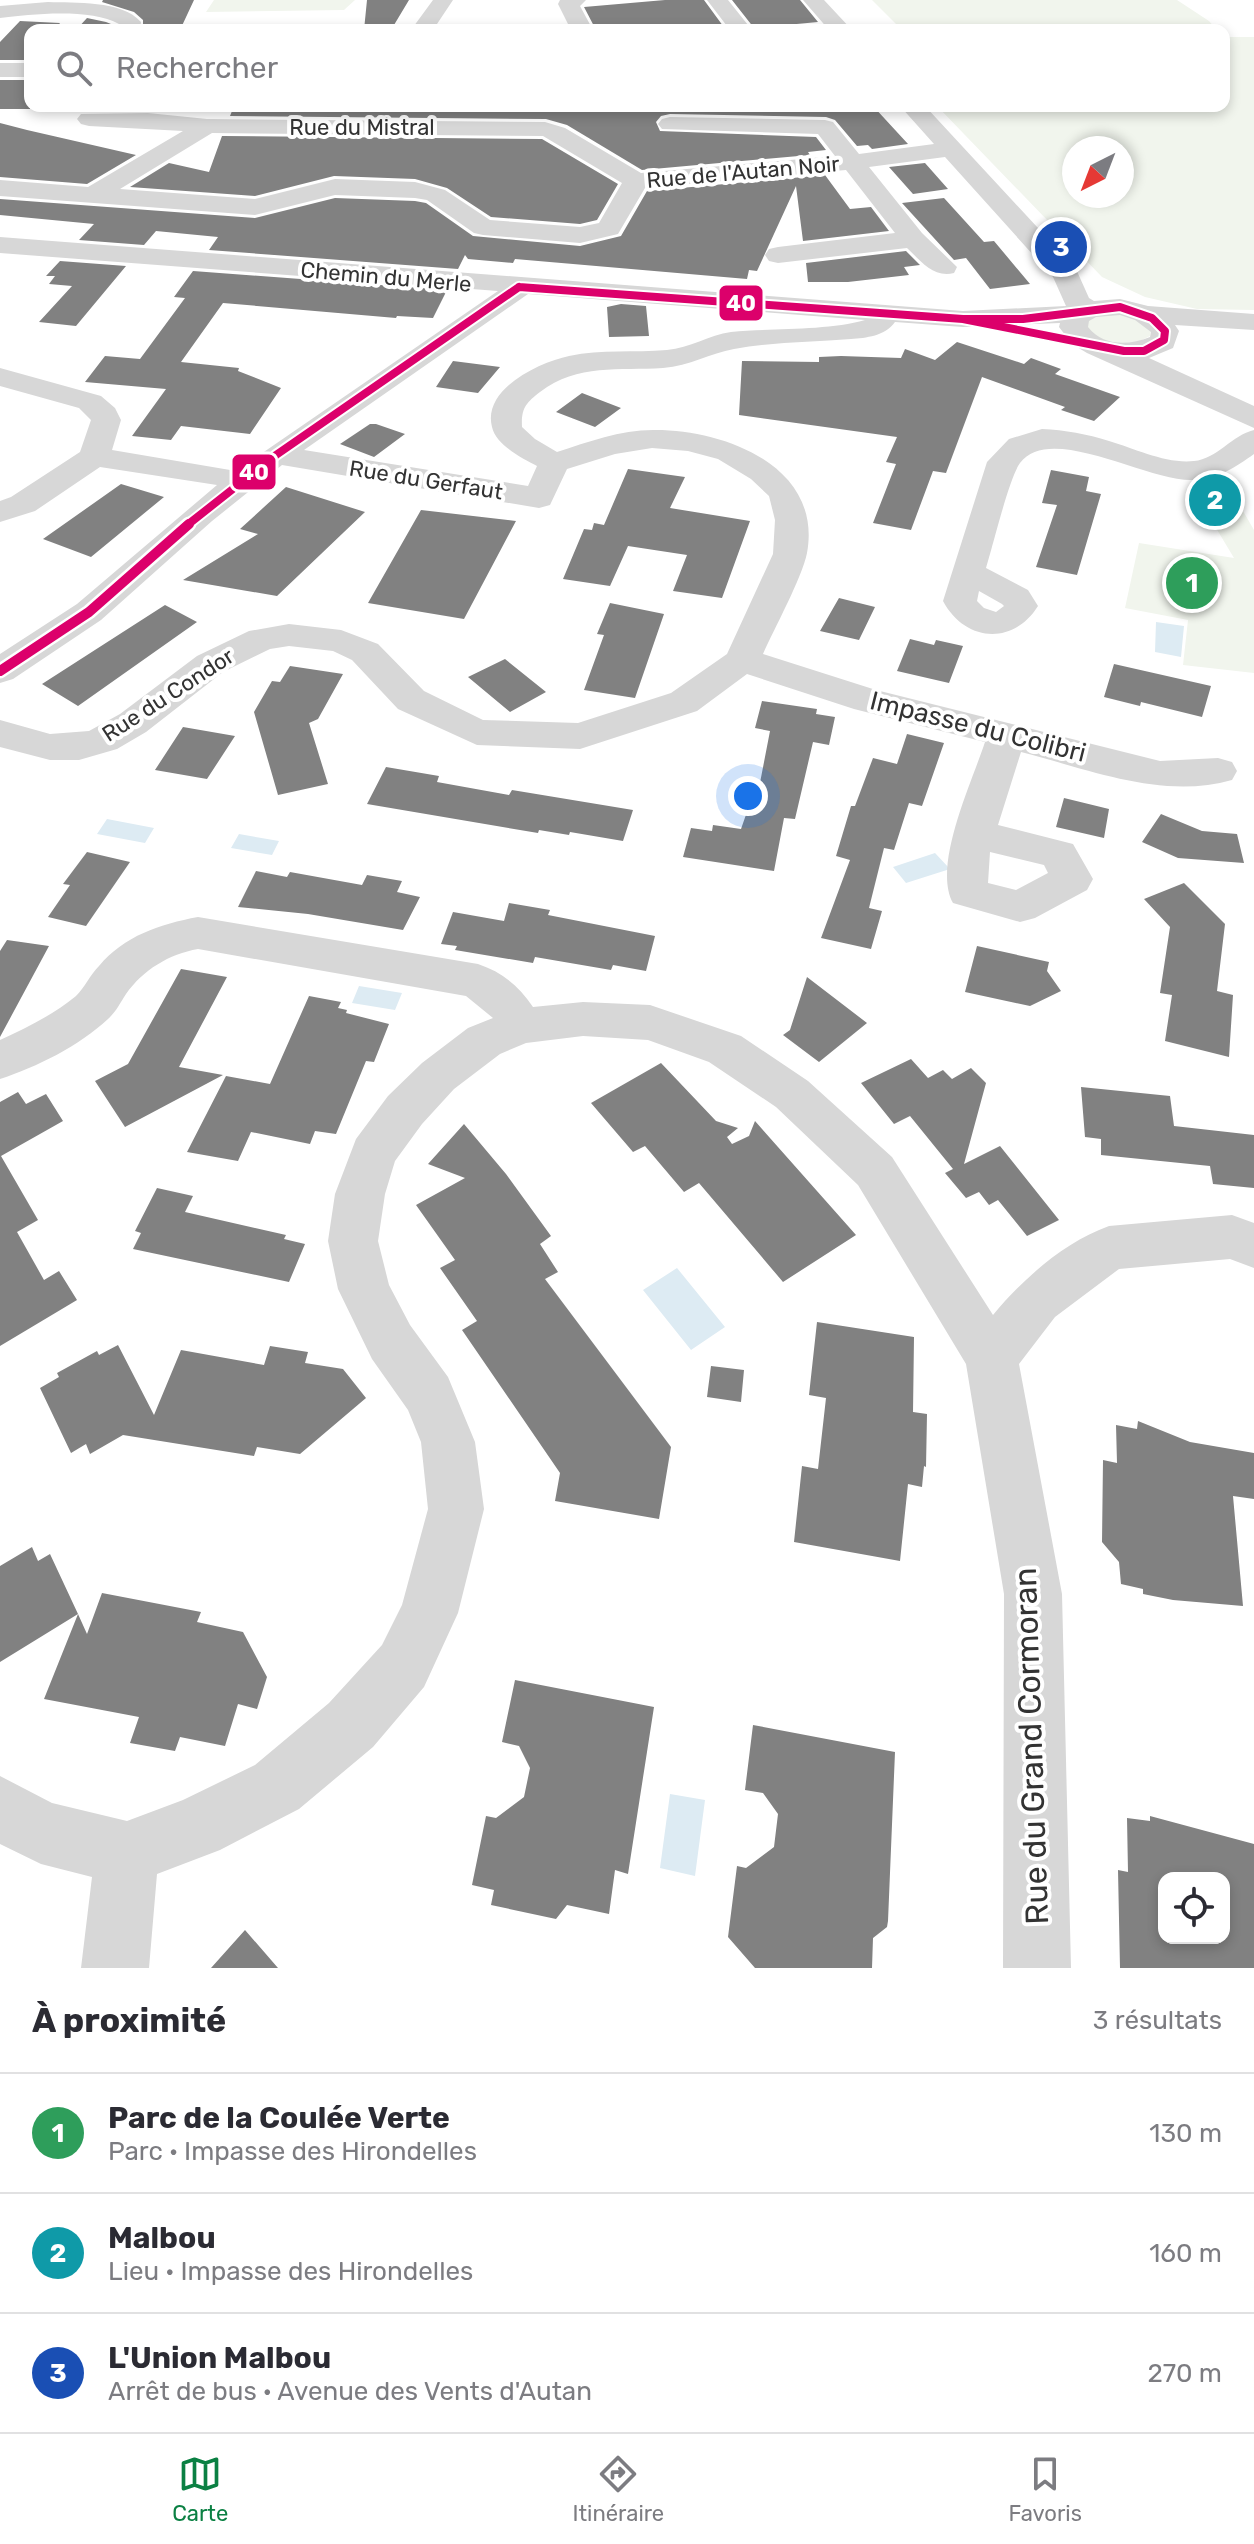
<!DOCTYPE html>
<html lang="fr">
<head>
<meta charset="utf-8">
<style>
  body { margin:0; font-family:Rubik,sans-serif; background:#f7f7f7; color:#2b2b33 }
  .controls { position:absolute; right:24px; bottom:24px; display:grid; overflow:hidden; border-radius:16px; box-shadow:0 4px 12px #0003 }
  .controls button { width:72px; height:72px; display:grid; place-items:center; padding:0; border:0; border-bottom:2px solid #e1e1e2; background:#fff; color:#2b2b33; font:40px sans-serif }
  .compass { position:absolute; left:1062px; top:136px; width:72px; height:72px; border-radius:50%; background:#fff; box-shadow:0 4px 12px #0003; rotate:222deg }
  .you { position:absolute; left:748px; top:796px; width:28px; height:28px; margin:-20px; border:6px solid #fff; border-radius:50%; background:#1a73e8; box-shadow:0 0 0 12px #1a73e833 }
  .badge { display:grid; place-items:center; width:52px; height:52px; border-radius:50%; background:#0b8043; color:#fff; font-size:26px; font-weight:700 }
  .pin { position:absolute; translate:-50% -50%; border:4px solid #fff; box-shadow:0 2px 8px #0006 }
  .list { margin:0; padding:0; list-style:none }
  h2 { display:flex; justify-content:space-between; align-items:center; height:104px; margin:0; padding:0 32px; font-size:34px }
  h2 small { font-size:26px; font-weight:400; color:#7c7c81 }
  .list li { display:grid; grid-template-columns:52px 1fr auto; gap:24px; align-items:center; box-sizing:border-box; height:120px; padding:0 32px; border-top:2px solid #e1e1e2 }
  .list b { display:block; font-size:30px; white-space:nowrap }
  .list p { margin:0; font-size:26px; white-space:nowrap; color:#7c7c81 }
  .list em { font-size:26px; font-style:normal; color:#7c7c81 }
  .icon { flex:none; width:44px; height:44px; fill:none; stroke:currentColor; stroke-width:2; stroke-linecap:round; stroke-linejoin:round }
  .map { position:relative; flex:none; width:1254px; height:1968px; overflow:hidden }
  .search { position:absolute; background:#fff; box-shadow:0 4px 12px #0003; left:24px; right:24px; top:24px; height:88px; display:flex; align-items:center; gap:20px; box-sizing:border-box; padding:0 28px; border-radius:16px; color:#7c7c81; font-size:30px }
  .sheet { height:464px; background:#fff }
  nav { display:flex; justify-content:space-around; align-items:center; box-sizing:border-box; height:112px; border-top:2px solid #e1e1e2; background:#fff; font-size:22px; color:#7c7c81 }
  nav a { display:grid; justify-items:center; gap:4px }
  nav .on { color:#0b8043 }
  .map>svg:first-child { display:block }
  .green { fill:#f1f5ed; fill-rule:evenodd }
  .water { fill:#ddebf3 }
  .building { fill:#818181; fill-rule:evenodd }
  .lines { fill:none; stroke-linecap:round; stroke-linejoin:round }
  .minor { fill:#d7d7d7; fill-rule:evenodd }
  .bus-1-far1-casing { stroke:#fff; stroke-width:12 }
  .bus-1-casing { stroke:#fff; stroke-width:15 }
  .bus-1-far1 { stroke:#dc006b; stroke-width:8 }
  .bus-1 { stroke:#dc006b; stroke-width:10 }
  .labels { text-anchor:middle; dominant-baseline:central; stroke-width:8; stroke-linejoin:round; paint-order:stroke }
  .far-street-label { font-size:22px; fill:#333; stroke:#fff }
  .street-label { font-size:26px; fill:#333; stroke:#fff }
  .near-street-label { font-size:32px; fill:#333; stroke:#fff }
  .line-badge { stroke:#fff; stroke-width:3 }
  .badge-label { font-size:22px; text-anchor:middle; font-weight:bold; fill:#fff }
</style>
</head>
<body>
<div class="map">
<svg width="1254" height="1968" viewBox="0 0 1254 1968">
  <rect width="100%" height="100%" fill="#fff"/>
  <path class="green" d="M214 0H355L344 10 206 12Z
    M872 0H1177L1209 21 1217 30H902Z
    M1224 37H1254V310L1197 309 1145 297 1102 277 937 106H1224ZM1074 148H1122V196H1074Z
    M1103 312 1134 316 1151 331 1150 336 1130 346 1098 341 1082 322Z
    M1243 497V511L1254 530V673L1183 665 1188 620 1125 608 1139 543 1234 558 1198 498Z"/>
  <path class="water" d="M1156 622 1184 626 1181 657 1155 652Z
    M107 819 154 828 145 843 97 834Z
    M239 834 279 841 272 855 231 848Z
    M935 853 950 869 906 883 893 867Z
    M359 986 402 993 395 1010 352 1003Z
    M677 1268 725 1327 691 1350 643 1290Z
    M670 1794 705 1800 695 1876 660 1868Z"/>
  <path class="building" d="M103 0H194L180 30H143V20L134 12 102 2Z
    M367 0H409L391 30H364Z
    M665 0H704L726 30H596L584 7Z
    M732 0H800L818 22 754 28Z
    M87 18 106 22 116 26 115 30H76Z
    M20 21 60 23 55 30H30V60H0V42Z
    M0 80H30V109H0Z
    M234 106H873L908 144 872 149 868 145 857 146 835 120 826 117 670 114 661 116 656 122 660 131 816 137 826 150 808 152 810 155 642 170 567 125 546 119 230 116Z
    M0 123 27 130 136 155 87 184 0 177Z
    M222 136 542 139 618 184 597 220 580 224 491 217 447 188 415 179 334 176 255 196 130 187 169 163 209 172Z
    M925 163 948 189 913 194 889 167Z
    M825 175 850 209 871 207 889 231 803 241 796 186 757 271 749 270 747 279 515 259 513 263 468 259 465 255 458 269 209 250 218 237 156 231 144 245 79 240 94 224 0 215V199L255 218 335 198 415 201 426 203 473 236 580 246 621 236 647 191Z
    M944 198 984 242 994 241 1030 284 990 289 966 258 954 260 902 203Z
    M906 251 920 265 904 267 909 275 848 282H808L806 263Z
    M60 261 126 266 76 326 39 322 72 286 49 284 55 276H46Z
    M193 271 447 290 433 318 397 316 396 318 223 303 181 362 239 368 238 371 281 388 250 434 181 426 171 440 132 436 166 389 85 382 105 356 140 359 185 298 174 297Z
    M621 304 646 306 649 336 609 337 607 307Z
    M957 342 1024 364 1031 358 1061 369 1055 374 1120 397 1094 421 1061 410 1065 407 982 377 946 473 933 471 911 530 873 523 896 464 886 462 897 437 739 415 742 361 819 362V357L841 356 901 358 905 349 935 360Z
    M453 361 500 367 478 393 436 387Z
    M582 393 621 408 595 427 556 412Z
    M370 424H376L405 434 374 457 340 444Z
    M628 469 685 477 670 508 750 521 722 598 673 591 687 555 628 546 610 586 563 579 584 529 592 530 594 523 604 525Z
    M1051 470 1089 477 1086 491 1101 494 1077 575 1036 567 1057 505 1042 503Z
    M121 484 164 497 91 557 43 539Z
    M286 487 365 512 277 596 183 580 258 534 240 529Z
    M421 510 516 521 464 619 368 603Z
    M839 598 875 607 859 640 820 631Z
    M610 603 664 614 635 698 584 690 604 635 597 634Z
    M165 605 197 622 78 706 42 684Z
    M910 639 934 645 936 640 963 646 949 683 897 671Z
    M505 659 546 692 510 712 468 677Z
    M1114 664 1211 686 1202 717 1141 702 1140 706 1104 697Z
    M290 666 343 674 318 719 309 723 328 784 278 795 254 712 272 681 280 682Z
    M762 701 817 709 816 714 835 717 829 745 813 742 795 819 784 818 774 871 683 857 691 828 712 831 713 825 741 829 756 786 759 788 770 731 755 728Z
    M183 727 235 736 207 779 155 770Z
    M907 734 944 743 922 806 909 803 894 850 884 848 869 908 882 911 871 949 821 938 850 860 836 856 851 806H855L873 758 897 764Z
    M386 767 439 776 437 782 509 795 512 790 633 810 623 841 570 832 569 835 539 830 538 833 367 804Z
    M1064 798 1109 809 1104 838 1056 827Z
    M1161 814 1202 831 1237 834 1244 863 1178 858 1142 842Z
    M87 852 130 862 86 926 48 917 70 885 63 884Z
    M256 871 287 877 290 872 362 885 367 875 402 881 397 892 420 897 403 930 308 914 238 907Z
    M1184 883 1225 924 1217 991 1233 995 1229 1057 1165 1041 1172 995 1160 993 1170 927 1144 899Z
    M509 903 550 910 548 915 655 936 646 971 613 965 611 970 535 957 533 963 455 950 457 946 441 944 453 912 504 921Z
    M7 940 49 946 0 1037V951Z
    M977 946 1049 962 1047 971 1061 991 1030 1006 965 992Z
    M181 969 227 977 179 1067 223 1075 125 1127 95 1081 128 1064Z
    M807 977 867 1023 819 1062 783 1035 790 1030Z
    M309 996 341 1002 338 1008 347 1010 346 1013 389 1024 374 1062 366 1061 336 1134 315 1131 310 1144 251 1132 238 1161 187 1152 226 1076 270 1084Z
    M911 1059 928 1078 943 1070 952 1079 971 1068 986 1083 964 1164 1000 1146 1059 1220 1027 1236 998 1200 989 1205 979 1192 966 1198 945 1173 953 1169 910 1116 894 1124 861 1083Z
    M661 1063 716 1121 738 1128 727 1137 732 1144 749 1136 755 1121 856 1235 783 1282 699 1183 684 1192 645 1146 633 1152 591 1103Z
    M1081 1087 1170 1096 1174 1126 1254 1135V1188L1213 1184 1210 1166 1101 1155V1139L1085 1137Z
    M18 1092 26 1104 46 1094 63 1121 1 1156 38 1220 17 1232 44 1280 59 1271 77 1300 0 1346V1102Z
    M464 1124 506 1174 551 1236 540 1244 558 1272 545 1279 671 1447 659 1519 555 1501 560 1473 462 1330 477 1321 440 1268 455 1260 416 1205 465 1178 428 1164Z
    M157 1188 193 1196 185 1212 286 1235 284 1239 305 1244 289 1282 133 1249 141 1233 135 1231Z
    M817 1322 914 1337 913 1412 927 1414 926 1467 924 1466 922 1487 908 1484 900 1561 794 1542 802 1466 818 1469 826 1398 809 1395Z
    M118 1345 154 1415 181 1350 264 1365 270 1346 308 1352 305 1363 343 1369 366 1398 300 1454 257 1447 254 1456 123 1435 90 1454 86 1444 71 1453 40 1388 59 1377 57 1373 97 1351 99 1355Z
    M711 1366 744 1370 741 1402 707 1397Z
    M1138 1421 1190 1442 1254 1453V1499L1233 1496 1243 1606 1173 1600 1143 1594V1589L1121 1584 1119 1562 1102 1542 1103 1460 1117 1463 1116 1425 1137 1429Z
    M32 1547 38 1561 50 1554 78 1614 0 1662V1566Z
    M102 1593 201 1612 197 1622 243 1632 267 1677 257 1709 238 1704 225 1746 180 1737 175 1751 130 1743 139 1717 44 1699 78 1614 87 1634Z
    M515 1680 654 1707 628 1874 615 1870 609 1914 567 1905 556 1919 491 1905 494 1890 472 1885 486 1816 496 1818 524 1797 530 1768 519 1746 502 1742Z
    M753 1725 895 1752 888 1921 887 1927 873 1938 872 1968H755L728 1937 737 1866 746 1868 774 1847 778 1814 763 1793 745 1790Z
    M1150 1816 1254 1844V1968H1120L1118 1870 1128 1872 1127 1818 1150 1821ZM1164 1878H1224V1938H1164Z
    M245 1930 278 1968H211Z"/>
  <g class="lines">
    <path class="minor" d="M433 0H453L433 30H411Z
      M560 0H586L580 6 593 30H571L558 4Z
      M707 0H728L752 30H730Z
      M803 0H824L852 30H829Z
      M48 2C74 3 122 0 141 22L140 30H118L119 24C91 8 32 14 0 18V6Z
      M0 63H30V77H0Z
      M900 106H925L1076 269 1089 298 1094 301 1120 299 1148 306 1254 314V330L1175 325 1179 331 1173 348 1149 358 1254 406V428L1087 353 1072 344 1059 327 1060 323 963 327 895 322C885 336 866 338 851 339 812 342 772 342 734 349 710 353 690 366 663 368 619 371 578 363 540 392 526 403 521 408 522 427L535 439 557 452C588 442 620 430 653 430 723 429 823 466 807 553 802 578 774 629 763 654L876 690 1160 761 1218 758 1232 762 1237 771 1232 780C1162 800 1088 769 1021 752L998 825 1073 844 1093 879 1087 890 1035 918 1020 922 953 903C932 866 972 782 985 742L854 709 747 674 697 711 580 749 477 745 398 709 352 660 333 651 289 646 270 649 223 672 146 732 117 749 79 760H50L0 747V720L50 734 89 731 120 714 197 656 249 631 289 624 341 630 378 644 424 691 483 720 578 723 671 693 727 654 773 554 775 520 769 496 751 479 718 459 688 451 652 448 615 454 567 469 550 505 539 508 282 465 212 521 101 620 13 679 0 683V654L77 604 217 485 100 467 35 511 0 522V501L11 497 80 452 91 420 79 408 0 386V368L101 396 115 408 121 420 112 450 236 471 498 291 0 253V237L963 311 1066 306 1053 277 945 157 869 167 922 233 957 267 954 273C933 278 921 261 907 248L778 263 769 261 765 255 769 249 778 247 895 233 846 170 645 188 618 234 580 243 483 235 474 233 427 200 415 198 335 195 255 215 0 196V180L88 187 183 131 89 126 81 124 77 119 81 114 148 113 207 119 545 122 565 128 641 173 835 156 818 134 662 129 658 124 662 119 670 117 825 120 833 122 859 154 934 144ZM212 133 543 136 622 183 599 223 580 227 490 220 445 190 415 182 335 179 255 199 120 189ZM528 294 865 320C827 331 772 328 731 332 709 335 690 348 667 350 634 353 602 349 569 356 540 362 482 389 492 427 496 445 522 458 537 466L528 486 304 450ZM1120 315 1135 320 1151 332 1150 337C1128 346 1103 346 1088 327L1089 321 1096 317ZM990 852 1044 865 1048 873 1016 890 988 883Z
      M1042 429C1065 430 1087 434 1109 441 1136 449 1166 464 1194 461 1217 459 1232 435 1254 430V454C1236 467 1216 480 1193 480 1149 482 1050 422 1020 463 1009 478 993 546 986 568L1028 590 1038 606C1013 646 965 642 943 601L987 462 1009 439ZM979 591 1002 604 1004 606 996 612 984 608 977 601Z
      M198 917 478 964C502 972 519 986 533 1007L583 1002 650 1005 741 1036 808 1081 892 1157 993 1315C1023 1279 1064 1242 1109 1226L1232 1215 1254 1223V1268L1230 1259 1119 1269 1055 1317 1019 1364 1062 1594 1071 1968H1003L1004 1594 966 1364 858 1185 776 1107 709 1062 648 1040 583 1036 526 1043 500 1054 454 1089 422 1124 395 1161 385 1194 378 1241 389 1285 410 1325 448 1377 475 1442 484 1509 458 1613 424 1687 373 1747 299 1809 220 1850 157 1874 149 1968H81L92 1877 41 1864 0 1844V1776L52 1803 127 1821 183 1800 255 1765 329 1703 382 1645 402 1605 428 1509 421 1442 408 1410 372 1359 338 1289 328 1241 335 1194 356 1139 388 1096 422 1063 468 1028 493 1018 466 996 198 949C169 954 143 970 126 994 120 1003 116 1012 108 1019 79 1046 37 1067 0 1079V1040C26 1028 53 1015 76 996 85 987 90 975 99 966 124 936 160 924 198 917Z"/>
    <defs>
      <path id="bus-1-far1" d="M519 287 963 319
        M1120 307 1152 318 1165 331 1164 340 1144 351H1124L963 319H1023Z
        M186 526 276 455 519 287"/>
      <path id="bus-1" d="M0 671 89 612 189 524"/>
    </defs>
    <use href="#bus-1-far1" class="bus-1-far1-casing"/>
    <use href="#bus-1" class="bus-1-casing"/>
    <use href="#bus-1-far1" class="bus-1-far1"/>
    <use href="#bus-1" class="bus-1"/>
  </g>
  <g class="labels">
    <g class="far-street-label">
      <text x="362" y="127">Rue du Mistral</text>
      <text transform="translate(743 172) rotate(-5)">Rue de l'Autan Noir</text>
      <text transform="translate(386 277) rotate(5)">Chemin du Merle</text>
      <text transform="translate(426 480) rotate(9)">Rue du Gerfaut</text>
      <text transform="translate(168 695) rotate(-33)">Rue du Condor</text>
    </g>
    <g class="street-label">
      <text transform="translate(978 727) rotate(14)">Impasse du Colibri</text>
    </g>
    <g class="near-street-label">
      <text transform="translate(1031 1746) rotate(-92)">Rue du Grand Cormoran</text>
    </g>
  </g>
  <g class="line-badge">
    <rect x="718" y="284" width="46" height="38" rx="8" fill="#dc006b"/>
    <rect x="231" y="453" width="46" height="38" rx="8" fill="#dc006b"/>
  </g>
  <g class="badge-label">
    <text x="741" y="311">40</text>
    <text x="254" y="480">40</text>
  </g>
</svg>
<div class="controls">
<button><svg class="icon" aria-label="locate" viewBox="0 0 24 24"><circle cx="12" cy="12" r="6"/><path d="M12 2v4M12 18v4M2 12h4M18 12h4"/></svg></button>
</div>
<svg class="compass" viewBox="-18 -18 36 36"><path d="M0-13l5 13h-10z" fill="#e53935"/><path d="M0 13l5-13h-10z" fill="#7c7c81"/></svg>
<div class="you"></div>
<div class="pin badge" style="left:1192px;top:583px;background:#2e9e5b">1</div>
<div class="pin badge" style="left:1215px;top:500px;background:#0f9aa8">2</div>
<div class="pin badge" style="left:1061px;top:247px;background:#1a4fb4">3</div>
<div class="search"><svg class="icon" aria-label="search" viewBox="0 0 24 24"><circle cx="10" cy="10" r="6"/><path d="M15 15l6 6"/></svg>Rechercher</div>
</div>
<section class="sheet">
<h2>À proximité<small>3 résultats</small></h2>
<ul class="list">
<li><span class="badge" style="background:#2e9e5b">1</span><div><b>Parc de la Coulée Verte</b><p>Parc · Impasse des Hirondelles</p></div><em>130 m</em></li>
<li><span class="badge" style="background:#0f9aa8">2</span><div><b>Malbou</b><p>Lieu · Impasse des Hirondelles</p></div><em>160 m</em></li>
<li><span class="badge" style="background:#1a4fb4">3</span><div><b>L'Union Malbou</b><p>Arrêt de bus · Avenue des Vents d'Autan</p></div><em>270 m</em></li>
</ul>
</section>
<nav>
<a class="on"><svg class="icon" aria-label="map" viewBox="0 0 24 24"><path d="M3 6l6-2 6 2 6-2v14l-6 2-6-2-6 2zM9 4v14M15 6v14"/></svg>Carte</a>
<a><svg class="icon" aria-label="directions" viewBox="0 0 24 24"><path d="M12 3l9 9-9 9-9-9zM9 14v-3h6M13 9l2 2-2 2"/></svg>Itinéraire</a>
<a><svg class="icon" aria-label="saved" viewBox="0 0 24 24"><path d="M7 4h10v16l-5-4-5 4z"/></svg>Favoris</a>
</nav>
</body>
</html>
